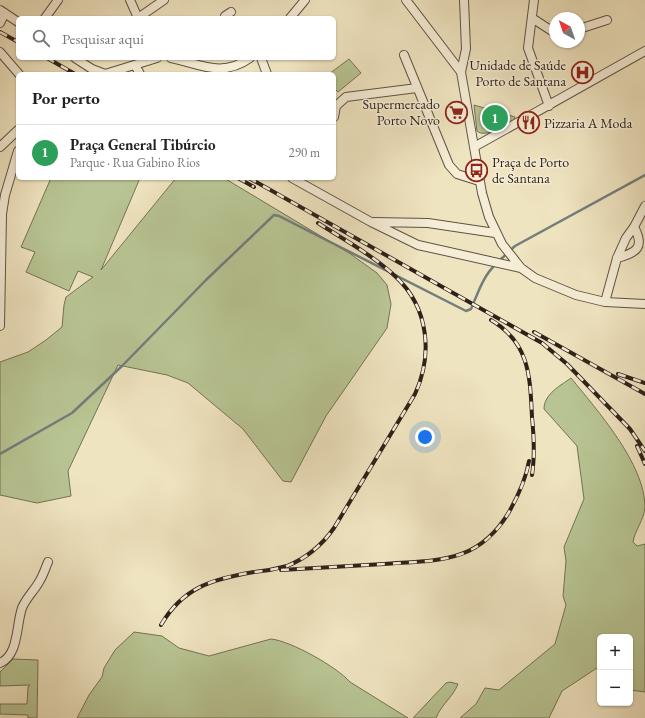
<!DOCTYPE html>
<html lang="pt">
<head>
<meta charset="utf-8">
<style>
  body { margin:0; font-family:"EB Garamond",serif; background:#f2f2f2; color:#222 }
  .controls { position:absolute; right:12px; bottom:12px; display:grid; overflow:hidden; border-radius:6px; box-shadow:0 1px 3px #0004 }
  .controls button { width:36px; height:36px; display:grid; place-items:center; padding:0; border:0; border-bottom:1px solid #e0e0e0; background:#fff; color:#222; font:20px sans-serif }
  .compass { position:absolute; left:549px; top:12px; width:36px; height:36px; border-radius:50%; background:#fff; box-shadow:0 1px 3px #0004; rotate:320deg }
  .you { position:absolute; left:425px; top:437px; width:14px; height:14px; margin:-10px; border:3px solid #fff; border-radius:50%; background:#1a73e8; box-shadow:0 0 0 6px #1a73e833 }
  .badge { display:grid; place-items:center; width:26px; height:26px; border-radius:50%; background:#0f766e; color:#fff; font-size:13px; font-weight:700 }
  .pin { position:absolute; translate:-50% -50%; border:2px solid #fff; box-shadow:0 1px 4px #0006 }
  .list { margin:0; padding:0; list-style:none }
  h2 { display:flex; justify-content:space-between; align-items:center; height:52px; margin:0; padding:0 16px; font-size:17px }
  h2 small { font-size:13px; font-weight:400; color:#767676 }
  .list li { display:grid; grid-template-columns:26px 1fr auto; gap:12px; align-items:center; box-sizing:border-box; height:56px; padding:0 16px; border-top:1px solid #e0e0e0 }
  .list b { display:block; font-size:15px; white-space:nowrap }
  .list p { margin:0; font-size:13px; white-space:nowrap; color:#767676 }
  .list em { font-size:13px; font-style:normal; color:#767676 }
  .icon { flex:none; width:22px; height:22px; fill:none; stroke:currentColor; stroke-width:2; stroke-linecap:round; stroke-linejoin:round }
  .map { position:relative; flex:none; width:645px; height:718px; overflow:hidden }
  .search { position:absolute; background:#fff; box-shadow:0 1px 3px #0004; left:16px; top:16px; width:320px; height:44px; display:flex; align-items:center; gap:10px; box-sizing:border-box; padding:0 14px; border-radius:6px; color:#767676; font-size:15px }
  .panel { position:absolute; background:#fff; box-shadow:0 1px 3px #0004; left:16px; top:72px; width:320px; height:108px; border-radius:6px }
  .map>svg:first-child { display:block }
  .green { fill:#b8c493; stroke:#747256 }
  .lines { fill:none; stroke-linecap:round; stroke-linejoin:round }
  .stream { stroke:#737d7c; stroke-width:2.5 }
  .minor-casing { stroke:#5f5244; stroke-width:10 }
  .minor { stroke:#f5edd6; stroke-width:8 }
  .rail-casing { stroke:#2f211a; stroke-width:4 }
  .rail { stroke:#f5edd6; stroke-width:2.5; stroke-dasharray:8; stroke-linecap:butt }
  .labels { text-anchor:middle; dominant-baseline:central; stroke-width:3; stroke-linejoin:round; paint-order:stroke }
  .poi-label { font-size:14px; fill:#2f211a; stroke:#f5edd6; text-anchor:end }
</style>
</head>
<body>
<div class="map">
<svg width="645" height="718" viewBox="0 0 645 718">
  <rect width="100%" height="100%" fill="#efe4c0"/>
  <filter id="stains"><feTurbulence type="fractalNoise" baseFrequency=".005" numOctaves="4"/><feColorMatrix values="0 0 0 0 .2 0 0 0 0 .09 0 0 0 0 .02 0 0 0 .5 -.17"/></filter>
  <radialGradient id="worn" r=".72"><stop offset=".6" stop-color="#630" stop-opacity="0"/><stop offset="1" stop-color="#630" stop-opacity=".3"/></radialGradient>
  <path class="green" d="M349 59 361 73 338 92 334 88V74H329Z
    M474 105 515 117 514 120C505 124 486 139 477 131Z
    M51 178H140L101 270 176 178H224L349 253 377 273 387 285 391 304 387 328 326 416 291 482 283 481 243 429 188 383 167 375 118 365 68 471 71 496 37 503 0 495V362L28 352 46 340 62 327 64 305 66 297 93 277 78 271 69 291 26 272 35 252 21 247Z
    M571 378C597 410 645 464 645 507 644 520 635 530 633 542L637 546 645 544V692L630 690V637H600V666L562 691 549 718H460L476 704 485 688 499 690 555 644 566 605 563 596 566 561 564 547 584 499 577 446 544 409C544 394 560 386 571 378Z
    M134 632 162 636 179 648 209 656 271 639C291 641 337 667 350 682L408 718H77L89 695 102 677 104 668 115 650Z
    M13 659 38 660 37 718H28V715L0 714V704H27L28 687 30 685 0 686V672Z
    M450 682 458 684C453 697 441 705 436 718H413L446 683Z"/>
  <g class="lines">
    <path class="stream" d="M499 261 515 246 645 175
      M0 454 72 413 122 366 206 280 274 215 279 216 466 311 471 309C478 293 483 276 496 264"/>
    <defs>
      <path id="minor" d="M130 0 138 18
        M406 0 461 72
        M464 0 466 49 461 72 482 193 489 217 502 244 521 268 535 278 576 295 605 302 645 304
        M534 0 528 48 549 106
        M0 10 18 22
        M45 18 58 0
        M138 18 164 0
        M227 18 225 16 231 12
        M290 18 305 0
        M532 18 555 33
        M0 23 5 13
        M579 29 607 20
        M0 52 19 74
        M404 55 449 165 457 174 479 181
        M75 58 92 69 105 74 157 58
        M171 58C200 64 222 78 250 58
        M261 58 267 74
        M135 65 140 74
        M334 117 336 106 346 97 417 88
        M0 147 18 130
        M474 147 645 51
        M292 178 371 222 418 245 521 268
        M374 222 428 223 495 233
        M617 258C637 253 645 247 634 227
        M605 302 617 258 626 238 634 227 645 206
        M0 326 2 214 5 195 18 151
        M0 663C19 655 16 625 22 608 26 598 34 591 39 582 43 576 45 569 48 562"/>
    </defs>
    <use href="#minor" class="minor-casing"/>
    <use href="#minor" class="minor"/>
    <defs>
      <path id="rail" d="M0 32 18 42
        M47 58 75 74
        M238 178 254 187
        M249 178 542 343 567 364 630 429 645 451
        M491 320C530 343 530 377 532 417 534 437 535 456 532 475
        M534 332 645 394
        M618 374 645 383
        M637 446 645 464
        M281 570C315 568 350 566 384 564 438 560 478 564 509 512 518 496 526 479 529 461
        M161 625C183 587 213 579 254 572 265 571 276 569 287 566 307 558 322 545 334 528L415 394C433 355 429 308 396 277 374 256 343 239 318 223"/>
    </defs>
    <use href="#rail" class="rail-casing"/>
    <use href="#rail" class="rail"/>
  </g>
  <defs>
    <symbol id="hospital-ring" viewBox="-11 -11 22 22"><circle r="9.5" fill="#f5edd6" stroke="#8f2418" stroke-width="1.5"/><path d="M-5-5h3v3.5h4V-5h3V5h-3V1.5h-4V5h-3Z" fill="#8f2418"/></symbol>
    <symbol id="supermarket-ring" viewBox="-11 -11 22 22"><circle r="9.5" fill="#f5edd6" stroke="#8f2418" stroke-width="1.5"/><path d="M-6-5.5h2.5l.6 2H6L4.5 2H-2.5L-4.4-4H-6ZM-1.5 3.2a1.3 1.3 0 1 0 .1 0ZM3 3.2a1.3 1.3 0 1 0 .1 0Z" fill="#8f2418"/></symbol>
    <symbol id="restaurant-ring" viewBox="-11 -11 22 22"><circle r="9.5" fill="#f5edd6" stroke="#8f2418" stroke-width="1.5"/><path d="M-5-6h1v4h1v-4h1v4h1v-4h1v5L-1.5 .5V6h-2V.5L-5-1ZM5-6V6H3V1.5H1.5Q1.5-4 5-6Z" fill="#8f2418"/></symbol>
    <symbol id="bus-ring" viewBox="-11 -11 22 22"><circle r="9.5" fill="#f5edd6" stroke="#8f2418" stroke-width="1.5"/><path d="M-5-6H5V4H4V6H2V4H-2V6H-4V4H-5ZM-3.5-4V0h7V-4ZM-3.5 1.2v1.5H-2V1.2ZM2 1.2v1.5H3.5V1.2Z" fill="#8f2418"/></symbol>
  </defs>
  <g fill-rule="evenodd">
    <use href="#hospital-ring" x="570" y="60" width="25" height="25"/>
    <use href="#supermarket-ring" x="444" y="100" width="25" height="25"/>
    <use href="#restaurant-ring" x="516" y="110" width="25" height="25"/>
    <use href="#bus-ring" x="464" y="158" width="25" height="25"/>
  </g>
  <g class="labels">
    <g class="poi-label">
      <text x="566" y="65">Unidade de Saúde<tspan x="566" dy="16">Porto de Santana</tspan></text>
      <text x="440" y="104">Supermercado<tspan x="440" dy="16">Porto Novo</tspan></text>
      <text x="544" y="123" text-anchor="start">Pizzaria A Moda</text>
      <text x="492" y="162" text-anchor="start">Praça de Porto<tspan x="492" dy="16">de Santana</tspan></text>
    </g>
  </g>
  <rect width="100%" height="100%" filter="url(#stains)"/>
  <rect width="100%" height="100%" fill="url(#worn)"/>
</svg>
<div class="controls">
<button>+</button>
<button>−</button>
</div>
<svg class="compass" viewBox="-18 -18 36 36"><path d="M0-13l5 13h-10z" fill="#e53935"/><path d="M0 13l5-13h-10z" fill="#767676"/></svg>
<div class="you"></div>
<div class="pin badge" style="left:495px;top:118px;background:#2e9e5b">1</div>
<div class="search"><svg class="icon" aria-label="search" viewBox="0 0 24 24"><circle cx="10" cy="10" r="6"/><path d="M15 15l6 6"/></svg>Pesquisar aqui</div>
<section class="panel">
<h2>Por perto<small></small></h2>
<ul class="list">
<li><span class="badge" style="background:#2e9e5b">1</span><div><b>Praça General Tibúrcio</b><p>Parque · Rua Gabino Rios</p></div><em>290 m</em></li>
</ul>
</section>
</div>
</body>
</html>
